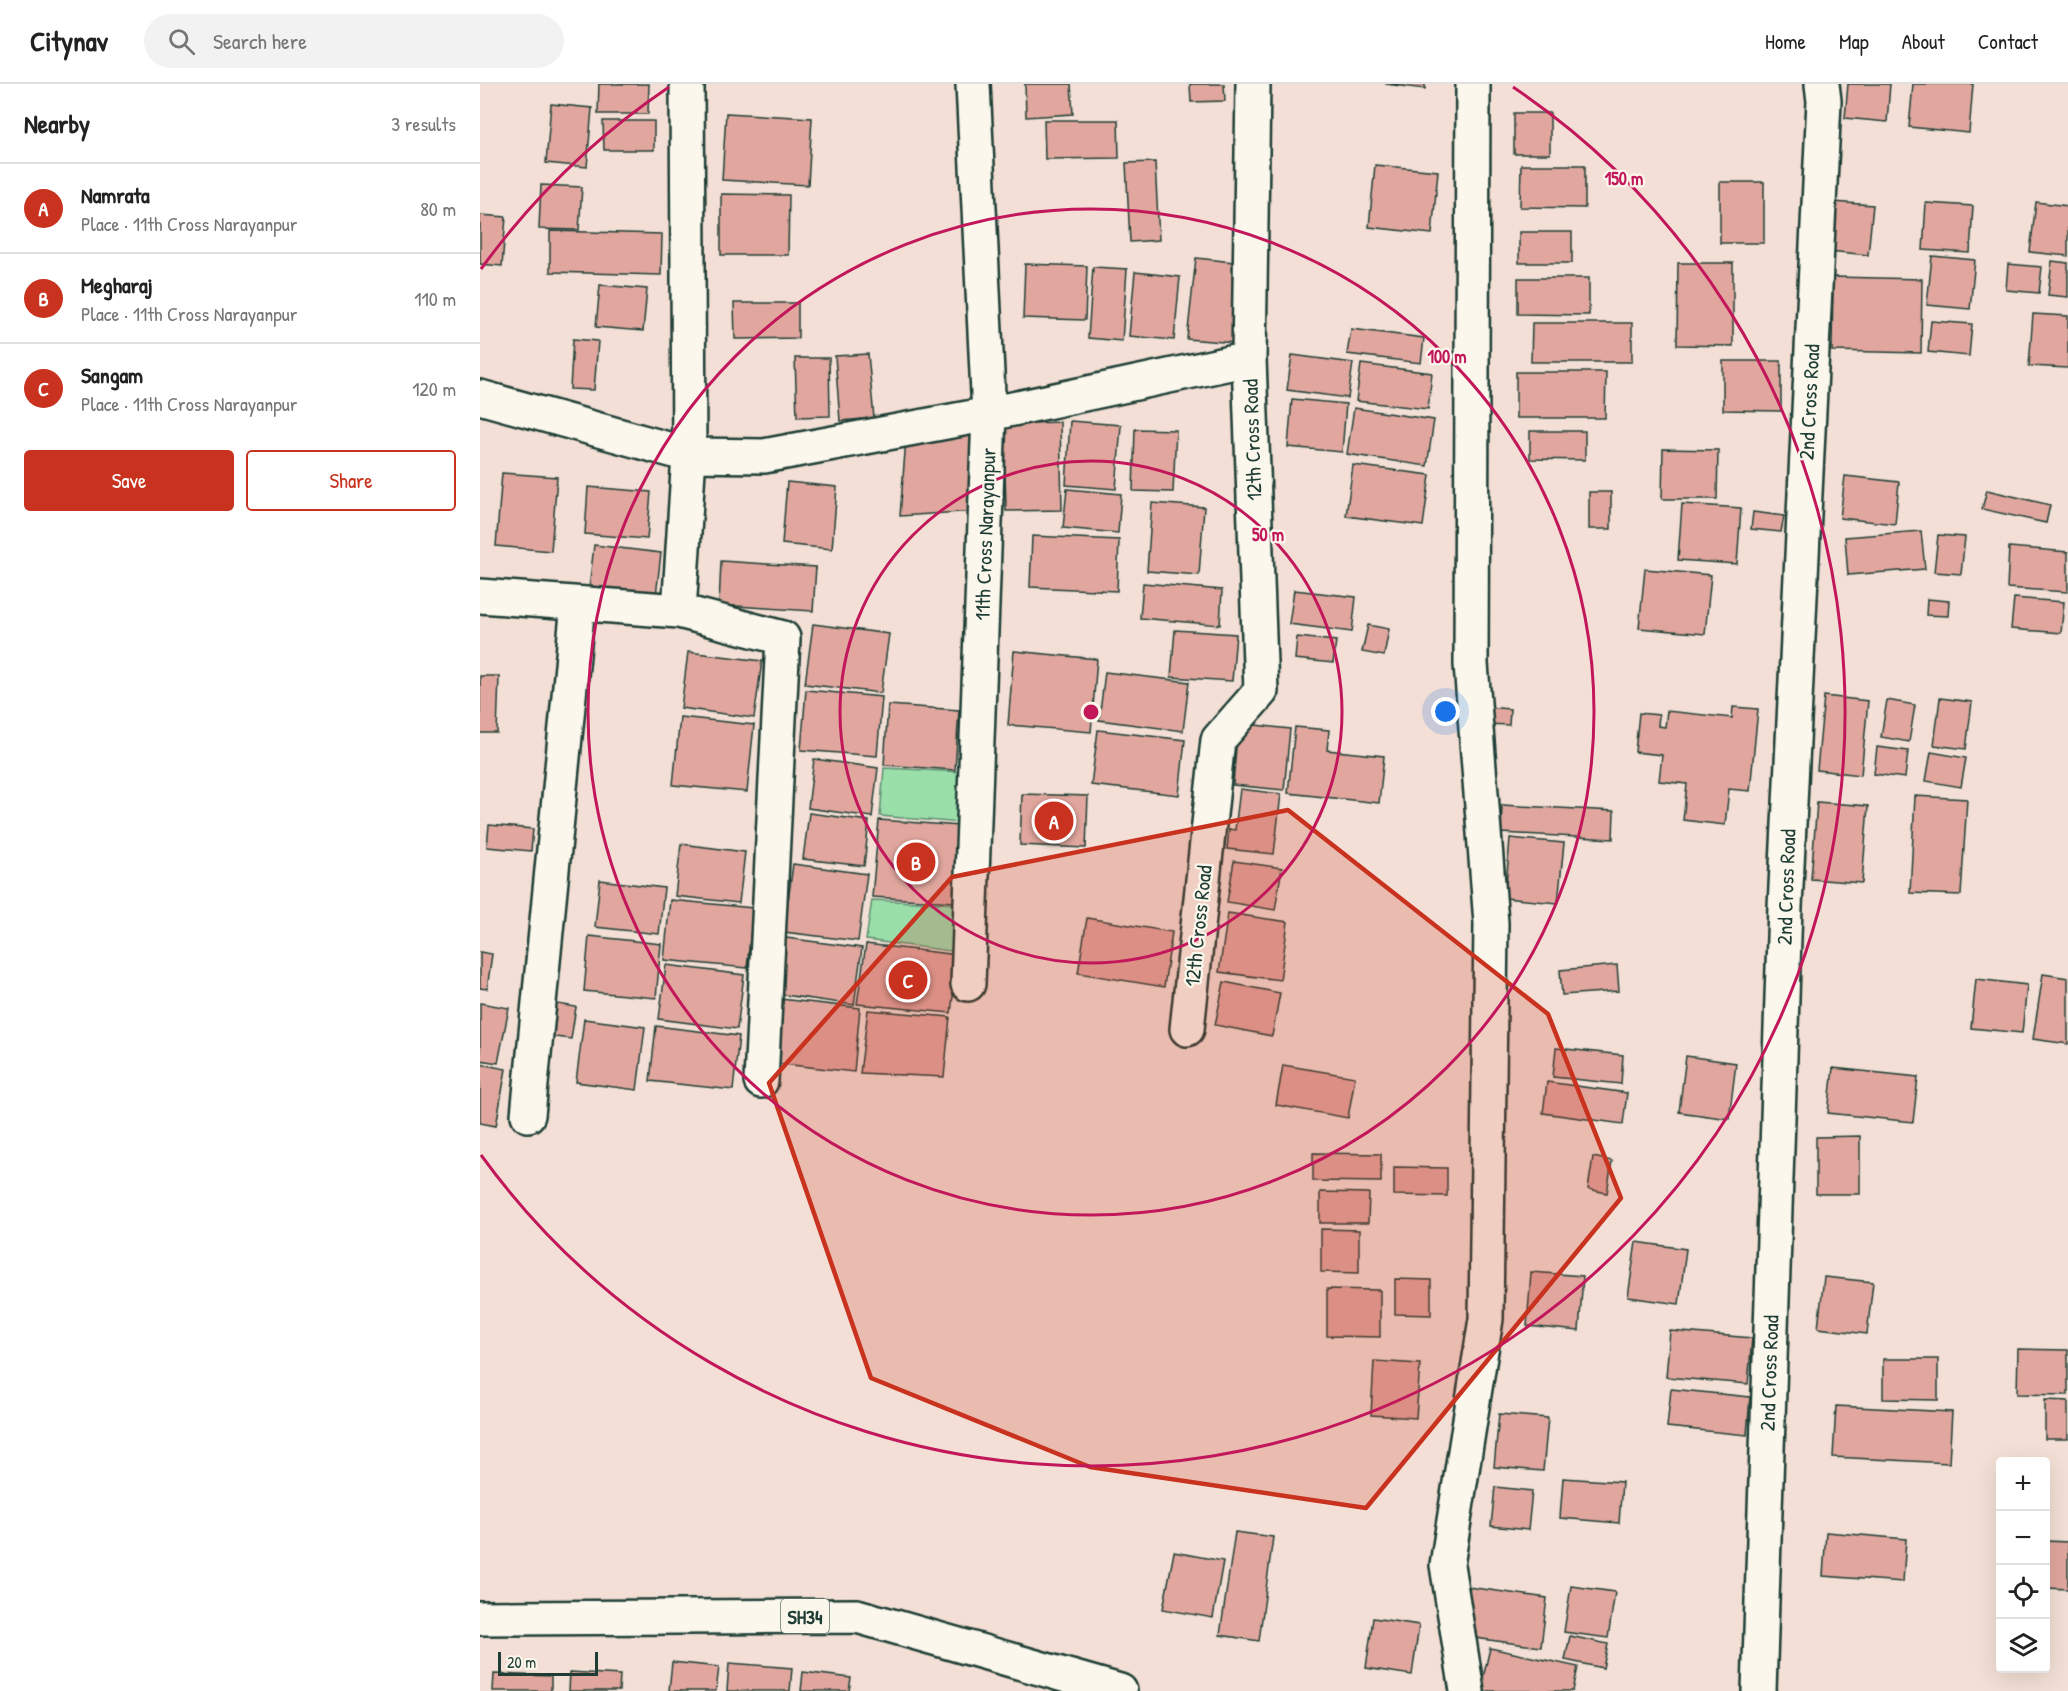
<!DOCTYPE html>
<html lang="en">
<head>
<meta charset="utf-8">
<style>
  body { margin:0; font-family:"Patrick Hand",sans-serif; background:#f2f2f2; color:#222 }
  .controls { position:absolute; right:18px; bottom:18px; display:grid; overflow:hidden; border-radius:6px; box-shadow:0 6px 24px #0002 }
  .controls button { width:54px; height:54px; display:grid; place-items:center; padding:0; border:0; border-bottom:2px solid #e0e0e0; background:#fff; color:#222; font:30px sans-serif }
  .scale { position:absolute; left:18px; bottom:15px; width:100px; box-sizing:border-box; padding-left:6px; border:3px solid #1f3d34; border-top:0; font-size:16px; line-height:21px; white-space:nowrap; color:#1f3d34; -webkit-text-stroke:4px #fbf7ec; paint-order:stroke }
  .you { position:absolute; left:966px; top:628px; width:21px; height:21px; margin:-15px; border:4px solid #fff; border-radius:50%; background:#1a73e8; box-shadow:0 0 0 9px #1a73e833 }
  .badge { display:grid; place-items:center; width:39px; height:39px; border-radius:50%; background:#c8321e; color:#fff; font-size:20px; font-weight:700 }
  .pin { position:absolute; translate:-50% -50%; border:3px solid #fff; box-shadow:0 2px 6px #0006 }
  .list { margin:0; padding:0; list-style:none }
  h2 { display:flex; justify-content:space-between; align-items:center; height:78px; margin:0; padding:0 24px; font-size:26px }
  h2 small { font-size:20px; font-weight:400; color:#767676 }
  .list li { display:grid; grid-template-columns:39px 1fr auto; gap:18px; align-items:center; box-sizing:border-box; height:90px; padding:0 24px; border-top:2px solid #e0e0e0 }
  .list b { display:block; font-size:22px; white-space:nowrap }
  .list p { margin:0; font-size:20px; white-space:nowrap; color:#767676 }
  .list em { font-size:20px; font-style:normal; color:#767676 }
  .actions { display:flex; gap:12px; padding:18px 24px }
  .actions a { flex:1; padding:14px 0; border:2px solid #c8321e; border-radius:6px; text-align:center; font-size:21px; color:#c8321e }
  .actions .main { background:#c8321e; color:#fff }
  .icon { flex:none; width:33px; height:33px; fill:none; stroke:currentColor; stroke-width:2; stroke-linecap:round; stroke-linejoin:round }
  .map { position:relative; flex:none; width:1588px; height:1607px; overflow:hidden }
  header { display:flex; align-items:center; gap:36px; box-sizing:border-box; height:84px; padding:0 30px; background:#fff; border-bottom:2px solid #e0e0e0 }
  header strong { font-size:28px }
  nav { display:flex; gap:33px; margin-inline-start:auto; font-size:21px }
  .search { width:420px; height:54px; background:#f2f2f2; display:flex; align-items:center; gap:15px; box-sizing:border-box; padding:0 21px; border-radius:33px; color:#767676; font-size:22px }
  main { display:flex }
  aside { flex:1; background:#fff }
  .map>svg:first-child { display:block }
  .green { fill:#9adeaa; stroke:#5c8e6f; stroke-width:1.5 }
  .building { fill:#e1a79e; stroke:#1f3d34; stroke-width:1.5 }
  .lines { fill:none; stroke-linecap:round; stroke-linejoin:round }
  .minor-casing { stroke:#1f3d34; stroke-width:38 }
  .major-casing { stroke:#1f3d34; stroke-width:38 }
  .minor { stroke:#fbf7ec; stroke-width:33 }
  .major { stroke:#fbf7ec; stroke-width:33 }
  .marked { fill:#c8321e; fill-opacity:0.2; stroke:#c8321e; stroke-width:4.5; stroke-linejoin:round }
  .ring { fill:none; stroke:#c2185b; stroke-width:3 }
  .labels { text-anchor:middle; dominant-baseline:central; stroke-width:4.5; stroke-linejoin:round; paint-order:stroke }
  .shield { fill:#fbf7ec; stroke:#61756b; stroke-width:1.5 }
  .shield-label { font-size:20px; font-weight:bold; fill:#1f3d34 }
  .street-label { font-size:21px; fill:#1f3d34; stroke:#fbf7ec }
  .centre { fill:#c2185b; stroke:#fbf7ec; stroke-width:3 }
  .ring-label { font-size:18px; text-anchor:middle; font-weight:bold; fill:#c2185b; stroke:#fbf7ec; stroke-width:4.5; stroke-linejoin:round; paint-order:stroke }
</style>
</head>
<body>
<header>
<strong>Citynav</strong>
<div class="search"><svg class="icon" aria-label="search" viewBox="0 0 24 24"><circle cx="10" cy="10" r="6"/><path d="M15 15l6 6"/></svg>Search here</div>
<nav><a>Home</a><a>Map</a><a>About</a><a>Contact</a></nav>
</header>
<main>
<aside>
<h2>Nearby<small>3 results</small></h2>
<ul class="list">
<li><span class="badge">A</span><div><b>Namrata</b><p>Place · 11th Cross Narayanpur</p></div><em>80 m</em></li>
<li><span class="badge">B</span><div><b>Megharaj</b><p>Place · 11th Cross Narayanpur</p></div><em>110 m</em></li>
<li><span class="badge">C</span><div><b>Sangam</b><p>Place · 11th Cross Narayanpur</p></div><em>120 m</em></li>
</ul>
<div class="actions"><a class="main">Save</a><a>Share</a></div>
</aside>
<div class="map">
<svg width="1588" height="1607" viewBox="0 0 1588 1607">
  <rect width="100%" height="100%" fill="#f3dfd5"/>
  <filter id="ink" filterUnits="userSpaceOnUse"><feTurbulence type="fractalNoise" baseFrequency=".0167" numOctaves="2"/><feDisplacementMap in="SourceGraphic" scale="12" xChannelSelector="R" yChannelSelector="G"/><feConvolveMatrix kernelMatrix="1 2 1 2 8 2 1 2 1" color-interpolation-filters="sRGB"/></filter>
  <g filter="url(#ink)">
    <path class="green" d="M404 684 484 688 481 739 400 732Z
      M392 816 481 820 478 868 386 856Z"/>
    <path class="building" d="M119 0H169L168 30H118Z
      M545 0H591L593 30 546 33Z
      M710 0H744L745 17 711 18Z
      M905 0H945V5Z
      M1368 0H1410L1407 38 1365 34Z
      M1433 0H1493L1489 49 1429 43Z
      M71 20 112 24 107 83 66 79Z
      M246 29 332 34 328 101 242 96Z
      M1034 29H1070V70H1034Z
      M564 36H638L639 74 565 75Z
      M123 37H174V66H124Z
      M675 78 679 156 650 158 646 79Z
      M895 81 958 87 952 150 889 143Z
      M1041 81H1105V124L1040 123Z
      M1240 98H1284V159H1240Z
      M61 101 102 103 99 146 59 145Z
      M241 110 309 111 308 171H241Z
      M1353 118 1393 121 1388 171 1349 167Z
      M1556 118 1588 122V172L1550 168Z
      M1446 119 1493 122 1490 169 1443 166Z
      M0 131 26 133 22 182 0 180Z
      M70 147 182 150 181 191 70 188Z
      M1039 148H1092V179H1039Z
      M1452 172 1495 176 1490 225 1447 221Z
      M716 174 763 179 755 259 707 255Z
      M1572 177 1588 179V213L1568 211Z
      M1198 179H1253V262L1197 261Z
      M545 180 607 182 605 236 543 234Z
      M1528 180 1562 183 1559 209 1526 206Z
      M613 183 647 185 642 257 608 254Z
      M655 188 700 193 694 256 649 252Z
      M1353 193 1442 195 1441 269 1352 267Z
      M1038 194H1109V231L1038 230Z
      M120 201 167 205 163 247 116 243Z
      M254 219H318V254L255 255Z
      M1553 230 1588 232V284L1549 282Z
      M1451 237 1492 240 1489 272 1448 268Z
      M1052 239H1152V278H1051Z
      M871 245 944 254 941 279 867 270Z
      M93 255 118 257 114 306 90 305Z
      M388 270 394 334 360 337 355 272Z
      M812 271 873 279 868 314 807 306Z
      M315 274H349L350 332 317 333Z
      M1243 277H1301V327L1243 326Z
      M881 280 952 289 948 325 876 317Z
      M1036 288H1126L1125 334H1036Z
      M812 315 866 320 862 368 808 363Z
      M874 324 954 336 947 382 867 370Z
      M590 337 641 341 636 405 586 401Z
      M580 338 582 426 526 427 524 340Z
      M500 345 496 427 420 432 426 355Z
      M655 345 696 346 693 408 653 407Z
      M1050 347H1105V376L1050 375Z
      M1183 365 1238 366 1237 415H1182Z
      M873 381 950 391 943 442 866 432Z
      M22 389 77 393 71 467 16 462Z
      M1365 392 1419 398 1415 440 1360 434Z
      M307 398 357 403 352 465 302 460Z
      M108 403 171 408 167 455 105 450Z
      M587 405 641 410 638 449 583 444Z
      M1507 406 1570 421 1566 439 1502 425Z
      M1109 408H1131V445H1109Z
      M672 419 724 423 719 491 667 487Z
      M1202 420 1261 424 1257 480 1198 476Z
      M1273 428 1304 432 1301 448 1271 445Z
      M1441 447 1445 485 1368 491 1365 453Z
      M1458 451 1485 453 1481 490 1454 488Z
      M552 452 639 456 637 507 550 503Z
      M114 461 181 469 176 512 109 505Z
      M1529 463 1588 468V508L1527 504Z
      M241 477 336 483 333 527 239 521Z
      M1165 485 1231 491 1225 550 1159 544Z
      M663 499 742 506 740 541 660 534Z
      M814 506 876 513 872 548 809 540Z
      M1534 514 1584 518 1581 549 1531 545Z
      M1447 515 1469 517 1468 532 1446 531Z
      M333 540 409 550 401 609 325 600Z
      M888 541 909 545 904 572 882 568Z
      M695 546 756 550 752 597 691 593Z
      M817 553 856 557 853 579 815 575Z
      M534 567 617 575 611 648 528 641Z
      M208 568 282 577 274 634 201 624Z
      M625 588 709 598 703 647 619 636Z
      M0 592H19L17 649H0Z
      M326 606 402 613 397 672 321 666Z
      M1344 612 1388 617 1381 691 1337 686Z
      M1460 614 1492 618 1486 665 1454 661Z
      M1407 616 1435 621 1429 658 1401 653Z
      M408 621 479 626 475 686 404 681Z
      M1007 623 1030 625 1029 641 1007 640Z
      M1253 623 1278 625 1270 707 1249 705 1245 741 1203 736 1207 700 1179 697 1182 671 1155 668 1159 629 1179 631 1178 642 1185 643 1187 627 1252 634Z
      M200 633 274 641 267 708 193 701Z
      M758 639 810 645 804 706 753 701Z
      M815 643 849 646 847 666 904 672 899 719 808 709Z
      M618 646 705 656 699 711 611 701Z
      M1397 663 1428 667 1425 694 1394 690Z
      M1451 668 1486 674 1481 703 1446 697Z
      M334 675 398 684 392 733 328 724Z
      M760 705 801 710 794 770 747 765 749 745 755 746Z
      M542 710 608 712 606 764 540 761Z
      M1435 712 1487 715 1481 811 1430 809Z
      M1337 718 1388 722 1382 799 1331 795Z
      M1022 721 1134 727 1133 755 1021 749Z
      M329 729 389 737 384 782 323 775Z
      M399 736 480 742 475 818 392 813Z
      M9 741 53 745 51 767 7 763Z
      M1030 754 1084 759 1078 819 1025 814Z
      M201 760 265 768 259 819 195 812Z
      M754 777 802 784 795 826 747 818Z
      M313 780 387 790 378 857 304 848Z
      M120 796 184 804 179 850 115 843Z
      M190 816 273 824 267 884 184 876Z
      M748 829 808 838 800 896 739 888Z
      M607 834 692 848 684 903 598 889Z
      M109 852 181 860 176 914 104 907Z
      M306 854 382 864 374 921 298 910Z
      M386 860 478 871 471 929 377 920Z
      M0 868 12 870 7 905 0 904Z
      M186 881 264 891 257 945 179 935Z
      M1137 881 1139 907 1082 911 1080 886Z
      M1563 890 1588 894V960L1553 955Z
      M1496 895 1547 901 1542 949 1491 944Z
      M744 898 800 909 792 952 735 941Z
      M300 915 380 924 374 988 294 979Z
      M0 919 29 924 18 979 0 976Z
      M72 919 96 923 91 955 67 952Z
      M388 926 470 933 464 993 380 989Z
      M104 935 165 943 157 1006 96 998Z
      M176 942 259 952 253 1006 170 997Z
      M1076 964 1143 971 1141 1000 1073 993Z
      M1206 972 1256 979 1249 1035 1199 1028Z
      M0 980 26 985 16 1042 0 1039Z
      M803 981 875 993 868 1034 796 1021Z
      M1353 984 1438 993 1433 1038 1348 1029Z
      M1067 998 1147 1009 1143 1040 1063 1029Z
      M1380 1052V1110H1336V1053Z
      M833 1069 901 1070V1098L833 1097Z
      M1113 1073 1132 1077 1127 1109 1108 1105Z
      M914 1083 967 1084V1112L914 1111Z
      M840 1108 889 1109 888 1139H840Z
      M841 1145 879 1146V1189L841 1188Z
      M1156 1158 1206 1165 1199 1220 1148 1213Z
      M1051 1188 1103 1192 1099 1247 1047 1242Z
      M1344 1193 1393 1198 1387 1250 1338 1244Z
      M915 1195 951 1196V1231L915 1230Z
      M847 1205 900 1206V1253L847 1252Z
      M1190 1247 1272 1254 1268 1300 1186 1293Z
      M1538 1265 1588 1266V1311L1537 1310Z
      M1403 1275H1458V1316L1403 1315Z
      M894 1277 940 1280 936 1334 891 1331Z
      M1191 1305 1270 1313 1267 1351 1187 1343Z
      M1565 1316 1588 1317V1355H1565Z
      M1356 1322 1472 1328 1469 1379 1353 1373Z
      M1019 1330 1068 1334 1063 1387 1014 1383Z
      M1083 1394 1142 1398 1139 1439 1080 1434Z
      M1015 1403 1052 1407 1048 1446 1011 1442Z
      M755 1448 793 1453 779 1557 740 1551Z
      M1346 1448 1426 1455 1423 1498 1343 1492Z
      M1566 1457 1588 1458V1505L1566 1504Z
      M694 1468 743 1477 733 1534 683 1525Z
      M1091 1502 1135 1508 1128 1554 1084 1548Z
      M988 1503 1067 1514 1061 1563 981 1552Z
      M893 1534 939 1541 932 1591 886 1584Z
      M1090 1552 1128 1560 1123 1584 1085 1576Z
      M1010 1564 1098 1583 1093 1607H1000Z
      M192 1578 239 1583 236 1607H189Z
      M249 1579 312 1584 310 1607H247Z
      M90 1588 140 1591 139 1607H89Z
      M323 1588 371 1594 369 1607H321Z
      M14 1590 71 1592V1607H13Z"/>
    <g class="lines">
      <defs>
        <path id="minor" d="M207 0 209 371 284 372 509 330 769 275
          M0 313 209 371 199 527 303 554 281 997
          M0 512 199 527
          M488 900 509 330 493 0
          M707 945 738 656 781 607 769 275 773 0
          M48 1031 98 520
          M987 1607 967 1481 1006 1235 1011 839 991 580 993 0
          M1279 1607 1305 823 1344 17 1342 0"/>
        <path id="major" d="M0 1534 377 1532 640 1607"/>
      </defs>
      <use href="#minor" class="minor-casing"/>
      <use href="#major" class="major-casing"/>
      <use href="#minor" class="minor"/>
      <use href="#major" class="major"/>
    </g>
  </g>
  <path class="marked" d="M808 726 1068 930 1141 1114 886 1424 610 1383 391 1294 289 999 472 793Z"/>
  <g class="ring">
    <circle cx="611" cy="628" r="251"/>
    <circle cx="611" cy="628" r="503"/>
    <path d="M1 185A754 754 0 0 1 189 3M1033 3A754 754 0 1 1 1 1071"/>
  </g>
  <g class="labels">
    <rect class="shield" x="301" y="1515" width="48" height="34" rx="4.5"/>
    <g class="shield-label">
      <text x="325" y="1532">SH34</text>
    </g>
    <g class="street-label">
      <text transform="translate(1329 318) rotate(-87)">2nd Cross Road</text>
      <text transform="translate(772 356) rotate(-92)">12th Cross Road</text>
      <text transform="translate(505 450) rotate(-88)">11th Cross Narayanpur</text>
      <text transform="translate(1306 803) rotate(-88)">2nd Cross Road</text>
      <text transform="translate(718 842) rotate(-84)">12th Cross Road</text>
      <text transform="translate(1289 1289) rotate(-88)">2nd Cross Road</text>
    </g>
  </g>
  <circle cx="611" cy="628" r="9" class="centre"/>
  <g class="ring-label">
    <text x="1144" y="101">150 m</text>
    <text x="967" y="279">100 m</text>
    <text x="788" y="457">50 m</text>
  </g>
</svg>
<div class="controls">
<button>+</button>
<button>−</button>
<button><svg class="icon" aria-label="locate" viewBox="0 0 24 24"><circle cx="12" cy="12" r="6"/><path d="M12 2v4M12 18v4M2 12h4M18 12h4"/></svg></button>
<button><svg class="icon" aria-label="layers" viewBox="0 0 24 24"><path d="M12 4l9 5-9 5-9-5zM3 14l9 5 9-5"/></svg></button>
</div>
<div class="scale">20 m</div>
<div class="you"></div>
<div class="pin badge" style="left:574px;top:737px">A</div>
<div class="pin badge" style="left:436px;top:778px">B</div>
<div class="pin badge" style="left:428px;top:896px">C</div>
</div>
</main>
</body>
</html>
